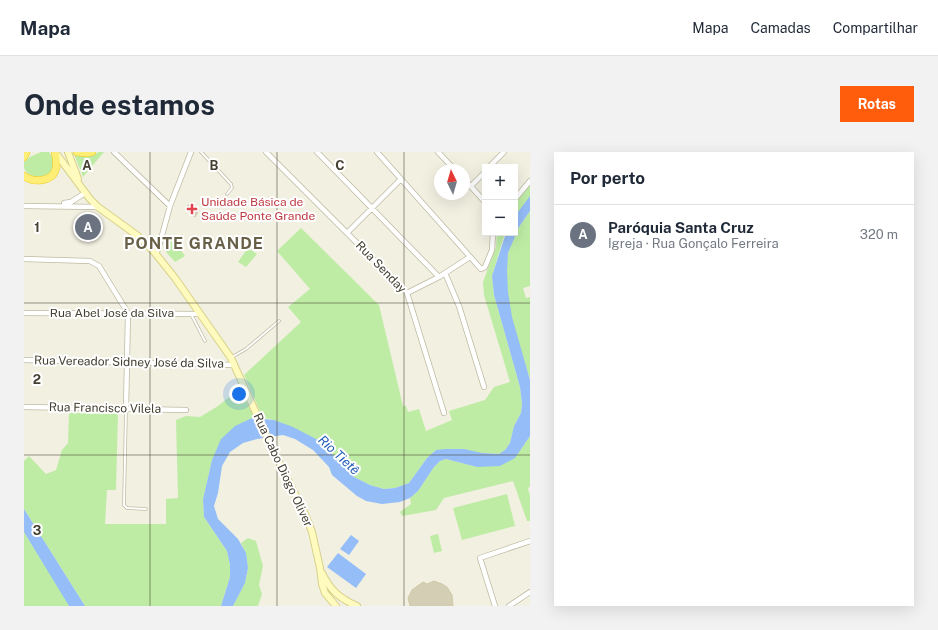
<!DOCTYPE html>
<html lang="pt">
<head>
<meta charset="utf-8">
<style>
  body { margin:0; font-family:"Public Sans",sans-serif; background:#f2f2f3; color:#1f2937 }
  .controls { position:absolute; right:12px; top:12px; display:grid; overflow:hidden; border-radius:0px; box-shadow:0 4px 16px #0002 }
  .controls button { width:36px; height:36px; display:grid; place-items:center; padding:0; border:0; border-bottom:1px solid #e0e1e3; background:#fff; color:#1f2937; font:20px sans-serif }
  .compass { position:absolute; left:410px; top:12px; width:36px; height:36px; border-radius:50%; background:#fff; box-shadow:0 4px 16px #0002; rotate:355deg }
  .you { position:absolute; left:215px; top:242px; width:14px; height:14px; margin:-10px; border:3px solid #fff; border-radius:50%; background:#1a73e8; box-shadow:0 0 0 6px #1a73e833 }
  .badge { display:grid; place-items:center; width:26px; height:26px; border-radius:50%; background:#ff5d0b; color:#fff; font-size:13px; font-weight:700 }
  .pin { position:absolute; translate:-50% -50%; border:2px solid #fff; box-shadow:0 1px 4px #0006 }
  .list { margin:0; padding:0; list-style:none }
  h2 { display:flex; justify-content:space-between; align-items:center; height:52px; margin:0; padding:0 16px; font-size:17px }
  h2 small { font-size:13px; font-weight:400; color:#747a83 }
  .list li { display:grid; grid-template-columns:26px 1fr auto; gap:12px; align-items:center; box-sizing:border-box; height:60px; padding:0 16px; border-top:1px solid #e0e1e3 }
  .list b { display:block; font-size:15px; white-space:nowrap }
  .list p { margin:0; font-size:13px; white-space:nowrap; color:#747a83 }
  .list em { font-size:13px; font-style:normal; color:#747a83 }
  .map { position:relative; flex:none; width:506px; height:454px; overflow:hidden; border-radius:0px }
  header { display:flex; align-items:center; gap:24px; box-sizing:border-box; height:56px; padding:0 20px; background:#fff; border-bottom:1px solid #e0e1e3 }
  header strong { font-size:19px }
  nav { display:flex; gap:22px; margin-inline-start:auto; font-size:14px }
  .intro { display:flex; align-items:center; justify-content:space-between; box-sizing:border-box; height:96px; padding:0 24px }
  h1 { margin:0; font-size:28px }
  .button { padding:10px 18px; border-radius:0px; background:#ff5d0b; color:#fff; font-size:14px; font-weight:700 }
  main { display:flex; gap:24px; padding:0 24px }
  aside { flex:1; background:#fff; border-radius:0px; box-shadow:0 4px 16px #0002 }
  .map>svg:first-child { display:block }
  .green { fill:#beeca5 }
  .water { fill:#95bdf7 }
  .building { fill:#d4ceb5; stroke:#d0c8a8 }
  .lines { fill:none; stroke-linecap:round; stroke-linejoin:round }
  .service-casing { stroke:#bebaa3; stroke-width:3.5 }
  .minor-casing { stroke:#bebaa3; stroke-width:6 }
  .secondary-casing { stroke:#d7d18b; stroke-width:8 }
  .trunk-casing { stroke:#ecc721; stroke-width:8 }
  .service { stroke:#fff; stroke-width:2 }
  .minor { stroke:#fff; stroke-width:4.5 }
  .secondary { stroke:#fffbbe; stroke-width:6 }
  .trunk { stroke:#ffee76; stroke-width:7 }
  .grid { fill:none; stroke:#444031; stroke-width:1; stroke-opacity:0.55 }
  .health-dot { fill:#e0444e; stroke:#fff; stroke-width:1.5 }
  .labels { text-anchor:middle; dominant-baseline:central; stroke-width:4; stroke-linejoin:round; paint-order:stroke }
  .health-label { font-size:12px; fill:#be3a42; stroke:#fff; text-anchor:start }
  .street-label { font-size:12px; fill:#444031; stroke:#fff }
  .water-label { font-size:13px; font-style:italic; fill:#225db9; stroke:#fff }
  .district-label { font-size:16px; font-weight:bold; letter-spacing:1px; fill:#686148; stroke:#fff }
  .grid-label { font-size:13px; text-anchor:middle; font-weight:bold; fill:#444031; stroke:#fff; stroke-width:4; stroke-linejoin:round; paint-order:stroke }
</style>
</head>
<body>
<header>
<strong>Mapa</strong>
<nav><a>Mapa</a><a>Camadas</a><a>Compartilhar</a></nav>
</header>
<div class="intro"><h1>Onde estamos</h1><a class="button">Rotas</a></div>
<main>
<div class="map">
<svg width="506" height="454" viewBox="0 0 506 454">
  <rect width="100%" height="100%" fill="#f2f0e1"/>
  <path class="green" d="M17 0H25L31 9 26 22C17 25 5 27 0 16V10L6 5Z
    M75 0H80L59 25 50 2C59 5 66 5 75 0Z
    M506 32V48L491 66V49Z
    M506 59V134L499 136 502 146 506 145V227C494 188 476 144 484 102 487 86 497 72 506 59Z
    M277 76 355 153 379 254H382L384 260 395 257 402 279 428 268 425 259 461 248 470 235 486 230 460 143 459 130 472 95 473 81H481L468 124 470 143 496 235 498 252 497 261 490 274 486 291 481 298 475 302 412 298 403 306 385 331 371 336 360 337 346 333 330 325 296 289 250 268 239 266 220 223 277 170 264 155 286 137 253 99Z
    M146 83 161 104 151 110 142 100Z
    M224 96 233 102 222 115 214 110Z
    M215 237 231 266 188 308 179 347 180 365 203 399 206 413V425L197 454H61L0 357V309L5 304 22 322 32 318 38 298 44 291 45 261H94L92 338H83L81 372H142V347L154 346 152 268 162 264 176 265 194 254Z
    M506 284V334L504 337 506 343V369H503L489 329 420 346 412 358 378 364 376 360 387 352 386 346 394 339 410 315 416 309 422 307 453 315 499 294Z
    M483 342 491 374 438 388 429 356Z
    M0 380 46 454H0Z
    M414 382 418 399 410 401 406 384Z
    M224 386 232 389 239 414 235 433 238 442 234 454H209C222 430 230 417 217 391Z"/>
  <path class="water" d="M506 44V59L495 75 484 101 483 119 484 140 488 165 506 228V284L491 306 476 314 453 315 422 307 416 309 410 315 394 339 386 346 376 350 358 352 342 349 333 344 308 323 305 315 289 298 271 287 259 283 233 287 219 291 206 300 198 314 194 341 190 354 194 367 214 387 222 401 224 416 221 431 209 454H197L206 425V413L203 399 180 365 179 347 188 308 197 287 211 274 228 266 250 268 269 275 296 289 330 325 346 333 360 337 371 336 385 331 403 306 412 298 422 297H440L458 301 475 302 481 298 486 291 490 274 497 261 498 252 496 235 470 143 468 124 482 81H491V64Z
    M0 357 61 454H45L0 380Z
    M327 383 335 389 325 403 316 397Z
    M314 401 342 422 332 436 303 415Z"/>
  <path class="building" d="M167 51 175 58 171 65 161 56Z
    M60 63 69 65V85L58 84V66Z
    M410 429 418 432 423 435 428 443 429 454H386L384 446 388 438 399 430 403 432Z"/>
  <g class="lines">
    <defs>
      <path id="service" d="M177 0 207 32 208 36 203 42
        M167 162 181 189
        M208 205 222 197 255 169
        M102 257 100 353 103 356 122 357"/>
      <path id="minor" d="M90 0 146 54
        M242 0 383 141 420 261
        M293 0 415 125
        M353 0 457 117 461 115 468 98 469 81
        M414 0 431 18
        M465 15 480 0
        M440 27 461 50
        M447 34 461 20
        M491 47 506 29
        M40 51 47 50 61 41
        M0 54 74 55
        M323 81 377 27
        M131 101 134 98 146 54 167 0
        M0 107 66 109 75 114 104 161
        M421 121 435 154 460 235
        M383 141 415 125 446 105
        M0 161 176 162
        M0 208 211 213
        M0 255 162 258
        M102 257 104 161
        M471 454 456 406 506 389
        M485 454 506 440"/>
      <path id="secondary" d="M31 0 66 47 74 55 114 84 131 101 151 126 207 206 248 296 281 362 288 380 296 416 298 432 301 441 312 454
        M44 0 54 27
        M298 421C306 438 316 447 333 454"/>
      <path id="trunk" d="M53 0 62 1 68 0
        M0 5 2 1
        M0 24C10 31 29 30 32 16 33 11 32 5 31 0"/>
    </defs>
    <use href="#service" class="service-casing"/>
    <use href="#minor" class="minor-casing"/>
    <use href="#secondary" class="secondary-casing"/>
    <use href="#trunk" class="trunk-casing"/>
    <use href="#service" class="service"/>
    <use href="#minor" class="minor"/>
    <use href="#secondary" class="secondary"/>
    <use href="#trunk" class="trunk"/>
  </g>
  <path class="grid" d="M126 0V454M253 0V454M380 0V454M0 151H506M0 303H506"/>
  <path class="health-dot" d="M166 51h4v4h4v4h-4v4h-4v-4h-4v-4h4z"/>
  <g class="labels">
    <g class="health-label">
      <text x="177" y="50">Unidade Básica de<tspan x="177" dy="14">Saúde Ponte Grande</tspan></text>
    </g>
    <g class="street-label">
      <text transform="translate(357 115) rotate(46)">Rua Senday</text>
      <text x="88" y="161">Rua Abel José da Silva</text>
      <text transform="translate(105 210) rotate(1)">Rua Vereador Sidney José da Silva</text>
      <text transform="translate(81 256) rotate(1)">Rua Francisco Vilela</text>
      <text transform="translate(259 318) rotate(65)">Rua Cabo Diogo Oliver</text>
    </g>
    <g class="water-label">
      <text transform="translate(315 303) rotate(43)">Rio Tietê</text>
    </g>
    <g class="district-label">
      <text x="170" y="91">PONTE GRANDE</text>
    </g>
  </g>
  <g class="grid-label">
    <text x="63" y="18">A</text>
    <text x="190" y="18">B</text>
    <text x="316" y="18">C</text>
    <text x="13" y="80">1</text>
    <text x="13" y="232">2</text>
    <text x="13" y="383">3</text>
  </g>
</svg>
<div class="controls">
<button>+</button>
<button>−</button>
</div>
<svg class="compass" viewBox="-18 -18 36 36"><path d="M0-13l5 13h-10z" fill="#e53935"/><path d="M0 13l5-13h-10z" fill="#747a83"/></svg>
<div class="you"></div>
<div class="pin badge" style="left:64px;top:75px;background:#6b7280">A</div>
</div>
<aside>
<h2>Por perto<small></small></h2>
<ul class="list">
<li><span class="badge" style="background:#6b7280">A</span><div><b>Paróquia Santa Cruz</b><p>Igreja · Rua Gonçalo Ferreira</p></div><em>320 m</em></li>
</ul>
</aside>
</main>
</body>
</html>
